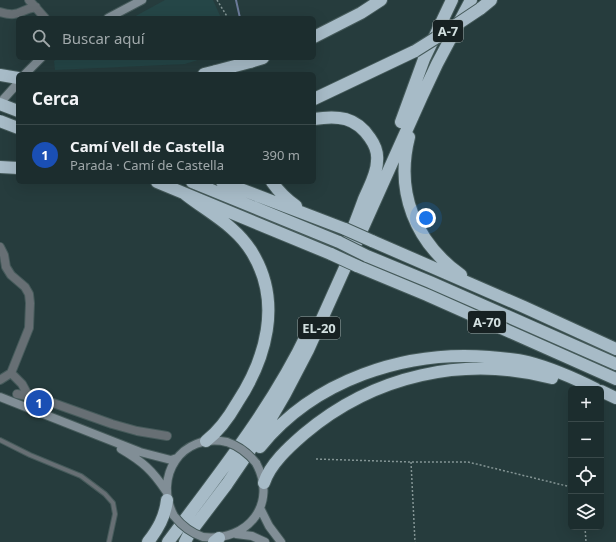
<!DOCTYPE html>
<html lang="es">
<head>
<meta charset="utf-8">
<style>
  body { margin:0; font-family:"Noto Sans",sans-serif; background:#29393a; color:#f1f3f6 }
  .controls { position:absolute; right:12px; bottom:12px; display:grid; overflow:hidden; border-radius:6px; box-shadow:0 4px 16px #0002 }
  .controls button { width:36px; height:36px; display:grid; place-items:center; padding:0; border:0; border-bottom:1px solid #3a494a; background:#1c2d2e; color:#f1f3f6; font:20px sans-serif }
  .you { position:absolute; left:426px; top:218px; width:14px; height:14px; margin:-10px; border:3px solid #fff; border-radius:50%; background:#1a73e8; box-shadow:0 0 0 6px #1a73e833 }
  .badge { display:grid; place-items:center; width:26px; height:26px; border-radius:50%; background:#8c9099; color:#fff; font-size:13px; font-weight:700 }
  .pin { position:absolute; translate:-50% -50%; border:2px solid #fff; box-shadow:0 1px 4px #0006 }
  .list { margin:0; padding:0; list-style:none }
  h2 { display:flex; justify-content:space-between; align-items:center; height:52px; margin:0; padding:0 16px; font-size:17px }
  h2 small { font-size:13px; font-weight:400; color:#a0a8aa }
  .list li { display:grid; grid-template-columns:26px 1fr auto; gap:12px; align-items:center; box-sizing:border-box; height:60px; padding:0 16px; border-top:1px solid #3a494a }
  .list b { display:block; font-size:15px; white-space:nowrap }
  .list p { margin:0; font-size:13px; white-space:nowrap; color:#a0a8aa }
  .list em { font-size:13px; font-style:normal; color:#a0a8aa }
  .icon { flex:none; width:22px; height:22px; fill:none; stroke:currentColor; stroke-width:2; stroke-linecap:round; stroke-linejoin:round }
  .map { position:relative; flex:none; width:616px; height:542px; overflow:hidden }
  .search { position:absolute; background:#1c2d2e; box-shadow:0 4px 16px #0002; left:16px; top:16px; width:300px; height:44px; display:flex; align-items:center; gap:10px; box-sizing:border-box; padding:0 14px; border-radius:6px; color:#a0a8aa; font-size:15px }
  .panel { position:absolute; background:#1c2d2e; box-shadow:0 4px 16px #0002; left:16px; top:72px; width:300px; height:112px; border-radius:6px }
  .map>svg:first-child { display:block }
  .built { fill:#254647 }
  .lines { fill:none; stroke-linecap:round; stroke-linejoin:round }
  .stream { stroke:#6b7a99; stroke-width:2 }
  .lane-casing { stroke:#455a5a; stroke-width:6 }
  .street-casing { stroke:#455a5a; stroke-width:10 }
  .secondary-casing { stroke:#455a5a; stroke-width:10 }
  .highway-casing { stroke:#455a5a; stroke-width:14 }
  .path { stroke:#849595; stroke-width:1.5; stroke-dasharray:2 2; stroke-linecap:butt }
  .lane { stroke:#676f74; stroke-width:4 }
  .street { stroke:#676f74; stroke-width:8 }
  .secondary { stroke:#818e96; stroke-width:8 }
  .highway { stroke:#a7bbc7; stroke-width:12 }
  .secondary-bridge-casing { stroke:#455a5a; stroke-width:10; stroke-linecap:butt }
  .highway-bridge-casing { stroke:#455a5a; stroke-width:14; stroke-linecap:butt }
  .secondary-bridge { stroke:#818e96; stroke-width:8 }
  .highway-bridge { stroke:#a7bbc7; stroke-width:12 }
  .labels { text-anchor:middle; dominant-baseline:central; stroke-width:3; stroke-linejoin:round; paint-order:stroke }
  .shield { fill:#172122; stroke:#9ba7a7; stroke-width:1 }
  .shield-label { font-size:13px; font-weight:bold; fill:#d3e0e0 }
</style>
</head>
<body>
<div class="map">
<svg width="616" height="542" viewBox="0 0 616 542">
  <rect width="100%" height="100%" fill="#263c3d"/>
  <path class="built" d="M165 0H213L221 18H132Z
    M59 58H204L185 64 55 70 54 61Z"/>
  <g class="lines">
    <path class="stream" d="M236 0 240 18"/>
    <defs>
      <path id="lane" d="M0 440 30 455 81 476 105 494 113 503 115 514 109 542"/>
      <path id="street" d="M29 0 45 18
        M0 12C20 18 18 10 36 7
        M0 247 4 255 6 267 11 275 25 287 29 294 30 303 29 328 11 373 0 380
        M11 373 22 384 29 397
        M17 394 39 398 112 424 137 431 167 436"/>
      <path id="secondary" d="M108 18 142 0
        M25 74 41 58
        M0 103 18 83
        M0 397 140 452 171 460 177 458
        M121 449C143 462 152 470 166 491
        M260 508 269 526 281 542
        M174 516C153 477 181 432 227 442
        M236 534 252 536 265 542
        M203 537C249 542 278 503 256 463"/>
      <path id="highway" d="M480 9 491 0
        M314 37 361 13 381 0
        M250 62 263 58
        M204 74 216 71
        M0 75 18 78
        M314 99 415 51
        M0 104 18 111
        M314 119C338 115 356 117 370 138 375 145 378 153 377 161 377 174 369 187 364 199 359 213 353 228 348 242
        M401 122 424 59 452 0
        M409 137C395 192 415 242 461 275
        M0 167 18 168
        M157 182 331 254
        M192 182 339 242
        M222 182 345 229
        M272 182C279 192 286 199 296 206
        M185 194C209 213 237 226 253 254 282 303 266 359 237 403 229 417 219 431 206 441
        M372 241 524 307 616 349
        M367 256 430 282 616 364
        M357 266 427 295 616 379
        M601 391 616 398
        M260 447C314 380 405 350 489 357 502 358 515 359 528 362 551 368 574 378 596 389
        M264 483C270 464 289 447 304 434 374 375 464 355 552 378
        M148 542C158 529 165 517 167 500
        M168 542C218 475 272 408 308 332
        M185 542 189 534 227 484 267 425 285 394 308 350 422 96 437 64 471 0
        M214 542 219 538"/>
    </defs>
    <use href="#lane" class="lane-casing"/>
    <use href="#street" class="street-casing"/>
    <use href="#secondary" class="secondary-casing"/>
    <use href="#highway" class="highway-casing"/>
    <path class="path" d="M217 0 228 18
      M316 459 411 462H468L571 487
      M411 462 415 542
      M585 527 586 542"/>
    <use href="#lane" class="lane"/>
    <use href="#street" class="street"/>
    <use href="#secondary" class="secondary"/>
    <use href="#highway" class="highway"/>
    <defs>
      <path id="secondary-bridge" d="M227 442C239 446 248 453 256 463
        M174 516C182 526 191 533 203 537"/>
      <path id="highway-bridge" d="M415 51 450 29 480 9
        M216 71 250 62
        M0 121 18 128
        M345 229 372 241
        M339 242 367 256
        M331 254 357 266"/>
    </defs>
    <use href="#secondary-bridge" class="secondary-bridge-casing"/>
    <use href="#highway-bridge" class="highway-bridge-casing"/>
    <use href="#secondary-bridge" class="secondary-bridge"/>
    <use href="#highway-bridge" class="highway-bridge"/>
  </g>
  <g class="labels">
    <g class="shield">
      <rect x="433" y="20" width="30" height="22" rx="3"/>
      <rect x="468" y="311" width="38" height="22" rx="3"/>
      <rect x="298" y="317" width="42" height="22" rx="3"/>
    </g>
    <g class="shield-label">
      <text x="448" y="31">A-7</text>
      <text x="487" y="322">A-70</text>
      <text x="319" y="328">EL-20</text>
    </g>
  </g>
</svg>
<div class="controls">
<button>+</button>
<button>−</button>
<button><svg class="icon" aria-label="locate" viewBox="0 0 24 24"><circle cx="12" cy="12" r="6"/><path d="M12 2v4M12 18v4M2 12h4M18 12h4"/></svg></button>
<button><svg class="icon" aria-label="layers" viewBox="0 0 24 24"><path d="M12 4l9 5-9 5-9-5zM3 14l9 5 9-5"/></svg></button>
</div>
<div class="you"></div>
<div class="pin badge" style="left:39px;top:403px;background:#1a4fb4">1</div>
<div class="search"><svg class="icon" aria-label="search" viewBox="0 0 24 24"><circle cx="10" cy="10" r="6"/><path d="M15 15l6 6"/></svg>Buscar aquí</div>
<section class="panel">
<h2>Cerca<small></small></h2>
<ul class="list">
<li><span class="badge" style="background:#1a4fb4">1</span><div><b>Camí Vell de Castella</b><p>Parada · Camí de Castella</p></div><em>390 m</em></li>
</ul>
</section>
</div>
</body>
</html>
